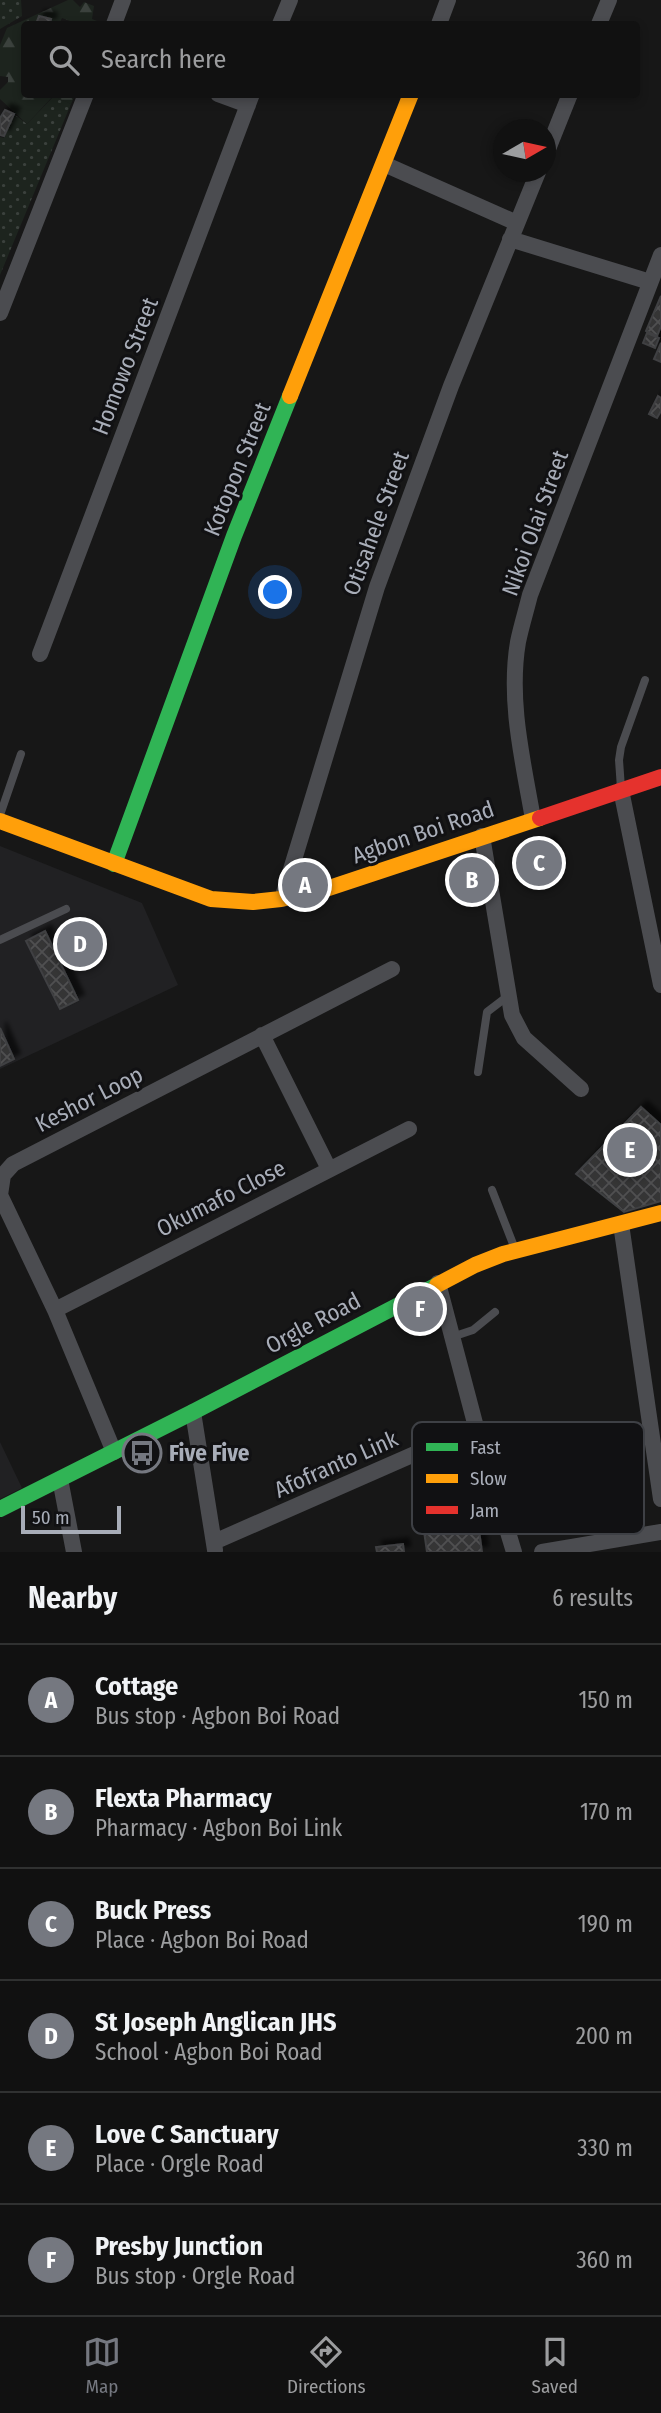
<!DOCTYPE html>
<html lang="en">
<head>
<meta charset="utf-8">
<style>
  body { margin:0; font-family:"Fira Sans Condensed",sans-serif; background:#1a1a1a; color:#f1f3f6 }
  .compass { position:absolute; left:493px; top:119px; width:63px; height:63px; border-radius:50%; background:#111; box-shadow:0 4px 10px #0003; rotate:81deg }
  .scale { position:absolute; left:21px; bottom:18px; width:100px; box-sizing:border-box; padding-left:7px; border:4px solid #a8adb8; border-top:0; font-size:19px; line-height:24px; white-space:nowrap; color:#a8adb8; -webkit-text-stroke:5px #111113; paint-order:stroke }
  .you { position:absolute; left:276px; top:593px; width:24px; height:24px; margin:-18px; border:5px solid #fff; border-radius:50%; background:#1a73e8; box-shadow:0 0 0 10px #1a73e833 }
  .badge { display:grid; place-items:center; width:46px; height:46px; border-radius:50%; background:#757880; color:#fff; font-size:23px; font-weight:700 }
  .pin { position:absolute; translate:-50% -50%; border:4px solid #fff; box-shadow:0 2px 7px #0006 }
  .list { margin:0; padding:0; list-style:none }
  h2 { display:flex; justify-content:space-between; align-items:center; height:91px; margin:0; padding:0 28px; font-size:30px }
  h2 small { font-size:23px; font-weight:400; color:#9c9d9f }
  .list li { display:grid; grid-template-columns:46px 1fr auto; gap:21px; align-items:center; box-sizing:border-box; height:112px; padding:0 28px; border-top:2px solid #303131 }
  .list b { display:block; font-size:26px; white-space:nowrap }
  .list p { margin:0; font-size:23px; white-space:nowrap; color:#9c9d9f }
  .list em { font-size:23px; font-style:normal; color:#9c9d9f }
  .icon { flex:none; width:38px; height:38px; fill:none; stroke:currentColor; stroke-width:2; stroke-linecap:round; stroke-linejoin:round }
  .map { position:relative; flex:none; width:661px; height:1552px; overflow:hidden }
  .search { position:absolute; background:#111; box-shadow:0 4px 10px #0003; left:21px; right:21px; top:21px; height:77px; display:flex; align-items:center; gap:18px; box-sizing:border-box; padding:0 24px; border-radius:7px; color:#9c9d9f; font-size:26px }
  .sheet { height:763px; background:#111 }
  nav { display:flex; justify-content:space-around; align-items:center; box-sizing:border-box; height:98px; border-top:2px solid #303131; background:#111; font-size:19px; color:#9c9d9f }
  nav a { display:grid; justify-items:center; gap:4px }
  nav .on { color:#757880 }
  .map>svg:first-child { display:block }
  .built { fill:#212123 }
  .grass { fill:url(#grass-dots) }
  .forest { fill:url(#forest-firs) }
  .building { fill:url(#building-cross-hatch); stroke:#3f4043; stroke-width:2; filter:url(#shadow) }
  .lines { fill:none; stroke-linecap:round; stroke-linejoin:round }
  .lane { stroke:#4b4c50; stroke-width:8 }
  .street { stroke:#4b4c50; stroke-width:16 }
  .fast { stroke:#30b455; stroke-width:16 }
  .slow { stroke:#ff9f0a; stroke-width:16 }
  .jam { stroke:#e5322d; stroke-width:16 }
  .labels { text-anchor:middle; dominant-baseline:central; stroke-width:6; stroke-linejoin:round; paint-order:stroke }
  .street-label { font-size:23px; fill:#a8adb8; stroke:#111113 }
  .poi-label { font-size:23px; font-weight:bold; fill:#a8adb8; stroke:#111113; text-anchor:start }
  .key { fill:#111113; stroke:#3e4045; stroke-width:2 }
  .key-label { font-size:19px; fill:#a8adb8 }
</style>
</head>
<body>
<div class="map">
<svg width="661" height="1552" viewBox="0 0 661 1552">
  <defs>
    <pattern id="grass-dots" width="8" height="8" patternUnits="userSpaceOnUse" patternTransform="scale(1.75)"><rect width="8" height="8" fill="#1d241e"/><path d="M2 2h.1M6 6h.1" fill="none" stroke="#3b413d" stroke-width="1.8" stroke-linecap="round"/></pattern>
    <pattern id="forest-firs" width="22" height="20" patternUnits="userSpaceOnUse" patternTransform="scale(1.75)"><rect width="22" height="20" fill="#1d241e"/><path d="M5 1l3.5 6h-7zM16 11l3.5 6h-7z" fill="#3b413d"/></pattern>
    <pattern id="building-cross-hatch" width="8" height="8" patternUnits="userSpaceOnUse" patternTransform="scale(1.75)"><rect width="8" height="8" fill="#353536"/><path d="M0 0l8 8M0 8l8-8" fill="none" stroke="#4f5051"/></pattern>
    <filter id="shadow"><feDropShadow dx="6" dy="-6" stdDeviation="2" flood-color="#0009"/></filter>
  </defs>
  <rect width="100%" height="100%" fill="#171717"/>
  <path class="built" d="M0 846 142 903 178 985 0 1069Z
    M0 1442 22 1488 0 1499Z"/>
  <path class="grass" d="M0 0H21L22 16 0 29Z
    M54 96 71 104 0 275V137L4 138 14 114 27 124Z"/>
  <path class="forest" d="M68 0H73L80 7 84 2 94 6 92 19 104 24H78L62 18 59 24H24V94L75 95 71 104 53 96 27 124 0 99V90L8 82V77L0 76V45L7 28Z"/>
  <path class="building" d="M39 16 51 19 50 24H36Z
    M5 110 14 114 4 136 0 135V118Z
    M661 296V326L657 336 646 331Z
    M647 333 659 338 655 348 643 343Z
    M661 343V362L654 359Z
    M658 396 661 398V411L657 418 649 414Z
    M549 843 560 869 528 882 517 856Z
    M45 931 78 1000 60 1009 26 941Z
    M0 1028 14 1059 0 1066Z
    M641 1107 661 1125V1201L624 1212 576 1174Z
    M478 1524 482 1552H427L424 1531Z
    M403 1544 404 1552H377L376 1547Z"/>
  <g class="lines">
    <path class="lane" d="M621 788 619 760 621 747 645 680
      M0 815 21 754
      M0 940 66 909
      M478 1072 487 1012 508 996
      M492 1190 515 1249
      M452 1337 473 1330 495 1312"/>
    <path class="street" d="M114 24 123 0
      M280 24 290 0
      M439 24 448 0
      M599 24 609 0
      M218 94 248 105
      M546 154 570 94
      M384 164 517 223
      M510 239 650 282
      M0 313 86 94
      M40 654 252 94
      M621 790 661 985
      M533 819C523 761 508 701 518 642 521 627 526 611 530 595L661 255
      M482 836 512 1015 524 1038 581 1089
      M282 899 377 587 451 386 538 172
      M262 1035 329 1169
      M621 1224 661 1499
      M438 1283 476 1427 514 1552
      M55 1310 409 1129
      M193 1412 215 1550
      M114 1452 55 1310 0 1195 3 1175 13 1164 392 969
      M60 1479 74 1552
      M214 1542 476 1427
      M542 1552 661 1532"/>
    <path class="fast" d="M114 864 234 536 290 396
      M0 1509 193 1412 437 1285"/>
    <path class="slow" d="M290 396 411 94
      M0 821 211 899 253 902 281 899 323 890 540 818
      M437 1285 475 1265 503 1254 661 1213"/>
    <path class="jam" d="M540 818 661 777"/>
  </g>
  <defs>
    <symbol id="bus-ring" viewBox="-11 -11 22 22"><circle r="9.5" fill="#111113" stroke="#757880" stroke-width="1.5"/><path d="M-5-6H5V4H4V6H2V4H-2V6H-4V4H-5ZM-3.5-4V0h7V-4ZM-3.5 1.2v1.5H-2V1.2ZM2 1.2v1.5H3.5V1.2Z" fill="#757880"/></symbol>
  </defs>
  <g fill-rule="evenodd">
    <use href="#bus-ring" x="120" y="1431" width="44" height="44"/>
  </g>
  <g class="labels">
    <g class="street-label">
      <text transform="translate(125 366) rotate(-69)">Homowo Street</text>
      <text transform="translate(237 469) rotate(-68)">Kotopon Street</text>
      <text transform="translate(376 523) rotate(-70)">Otisahele Street</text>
      <text transform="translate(535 523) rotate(-70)">Nikoi Olai Street</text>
      <text transform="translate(423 832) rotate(-19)">Agbon Boi Road</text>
      <text transform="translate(89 1099) rotate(-27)">Keshor Loop</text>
      <text transform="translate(221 1198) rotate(-27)">Okumafo Close</text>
      <text transform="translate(313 1323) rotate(-28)">Orgle Road</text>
      <text transform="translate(336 1464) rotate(-24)">Afofranto Link</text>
    </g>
    <g class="poi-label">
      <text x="169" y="1453">Five Five</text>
    </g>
  </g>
  <rect x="412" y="1422" width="232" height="112" rx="10" class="key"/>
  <rect x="426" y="1443" width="32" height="8" fill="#30b455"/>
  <rect x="426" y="1474" width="32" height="9" fill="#ff9f0a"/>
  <rect x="426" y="1506" width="32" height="8" fill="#e5322d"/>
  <g class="key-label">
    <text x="470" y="1454">Fast</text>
    <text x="470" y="1485">Slow</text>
    <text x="470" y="1517">Jam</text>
  </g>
</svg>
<svg class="compass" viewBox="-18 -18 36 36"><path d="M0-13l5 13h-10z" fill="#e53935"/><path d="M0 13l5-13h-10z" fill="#9c9d9f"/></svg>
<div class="scale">50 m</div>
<div class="you"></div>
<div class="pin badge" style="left:305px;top:885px">A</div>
<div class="pin badge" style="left:472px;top:880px">B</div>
<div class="pin badge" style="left:539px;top:863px">C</div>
<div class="pin badge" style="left:80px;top:944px">D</div>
<div class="pin badge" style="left:630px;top:1150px">E</div>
<div class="pin badge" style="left:420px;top:1309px">F</div>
<div class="search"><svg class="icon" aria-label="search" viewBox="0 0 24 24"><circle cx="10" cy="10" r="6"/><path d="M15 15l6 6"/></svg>Search here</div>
</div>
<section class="sheet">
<h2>Nearby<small>6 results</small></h2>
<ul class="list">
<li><span class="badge">A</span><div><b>Cottage</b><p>Bus stop · Agbon Boi Road</p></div><em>150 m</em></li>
<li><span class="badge">B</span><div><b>Flexta Pharmacy</b><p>Pharmacy · Agbon Boi Link</p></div><em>170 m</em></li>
<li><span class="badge">C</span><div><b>Buck Press</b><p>Place · Agbon Boi Road</p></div><em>190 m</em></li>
<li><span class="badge">D</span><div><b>St Joseph Anglican JHS</b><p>School · Agbon Boi Road</p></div><em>200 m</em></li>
<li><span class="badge">E</span><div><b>Love C Sanctuary</b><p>Place · Orgle Road</p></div><em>330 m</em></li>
<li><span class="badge">F</span><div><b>Presby Junction</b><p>Bus stop · Orgle Road</p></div><em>360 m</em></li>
</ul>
</section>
<nav>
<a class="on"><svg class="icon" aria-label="map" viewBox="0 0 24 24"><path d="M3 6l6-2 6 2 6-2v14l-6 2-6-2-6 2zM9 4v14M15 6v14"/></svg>Map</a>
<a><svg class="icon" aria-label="directions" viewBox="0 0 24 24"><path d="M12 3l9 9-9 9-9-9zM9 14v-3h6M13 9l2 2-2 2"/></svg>Directions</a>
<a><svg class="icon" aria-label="saved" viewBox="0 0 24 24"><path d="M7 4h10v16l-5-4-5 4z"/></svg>Saved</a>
</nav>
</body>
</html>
